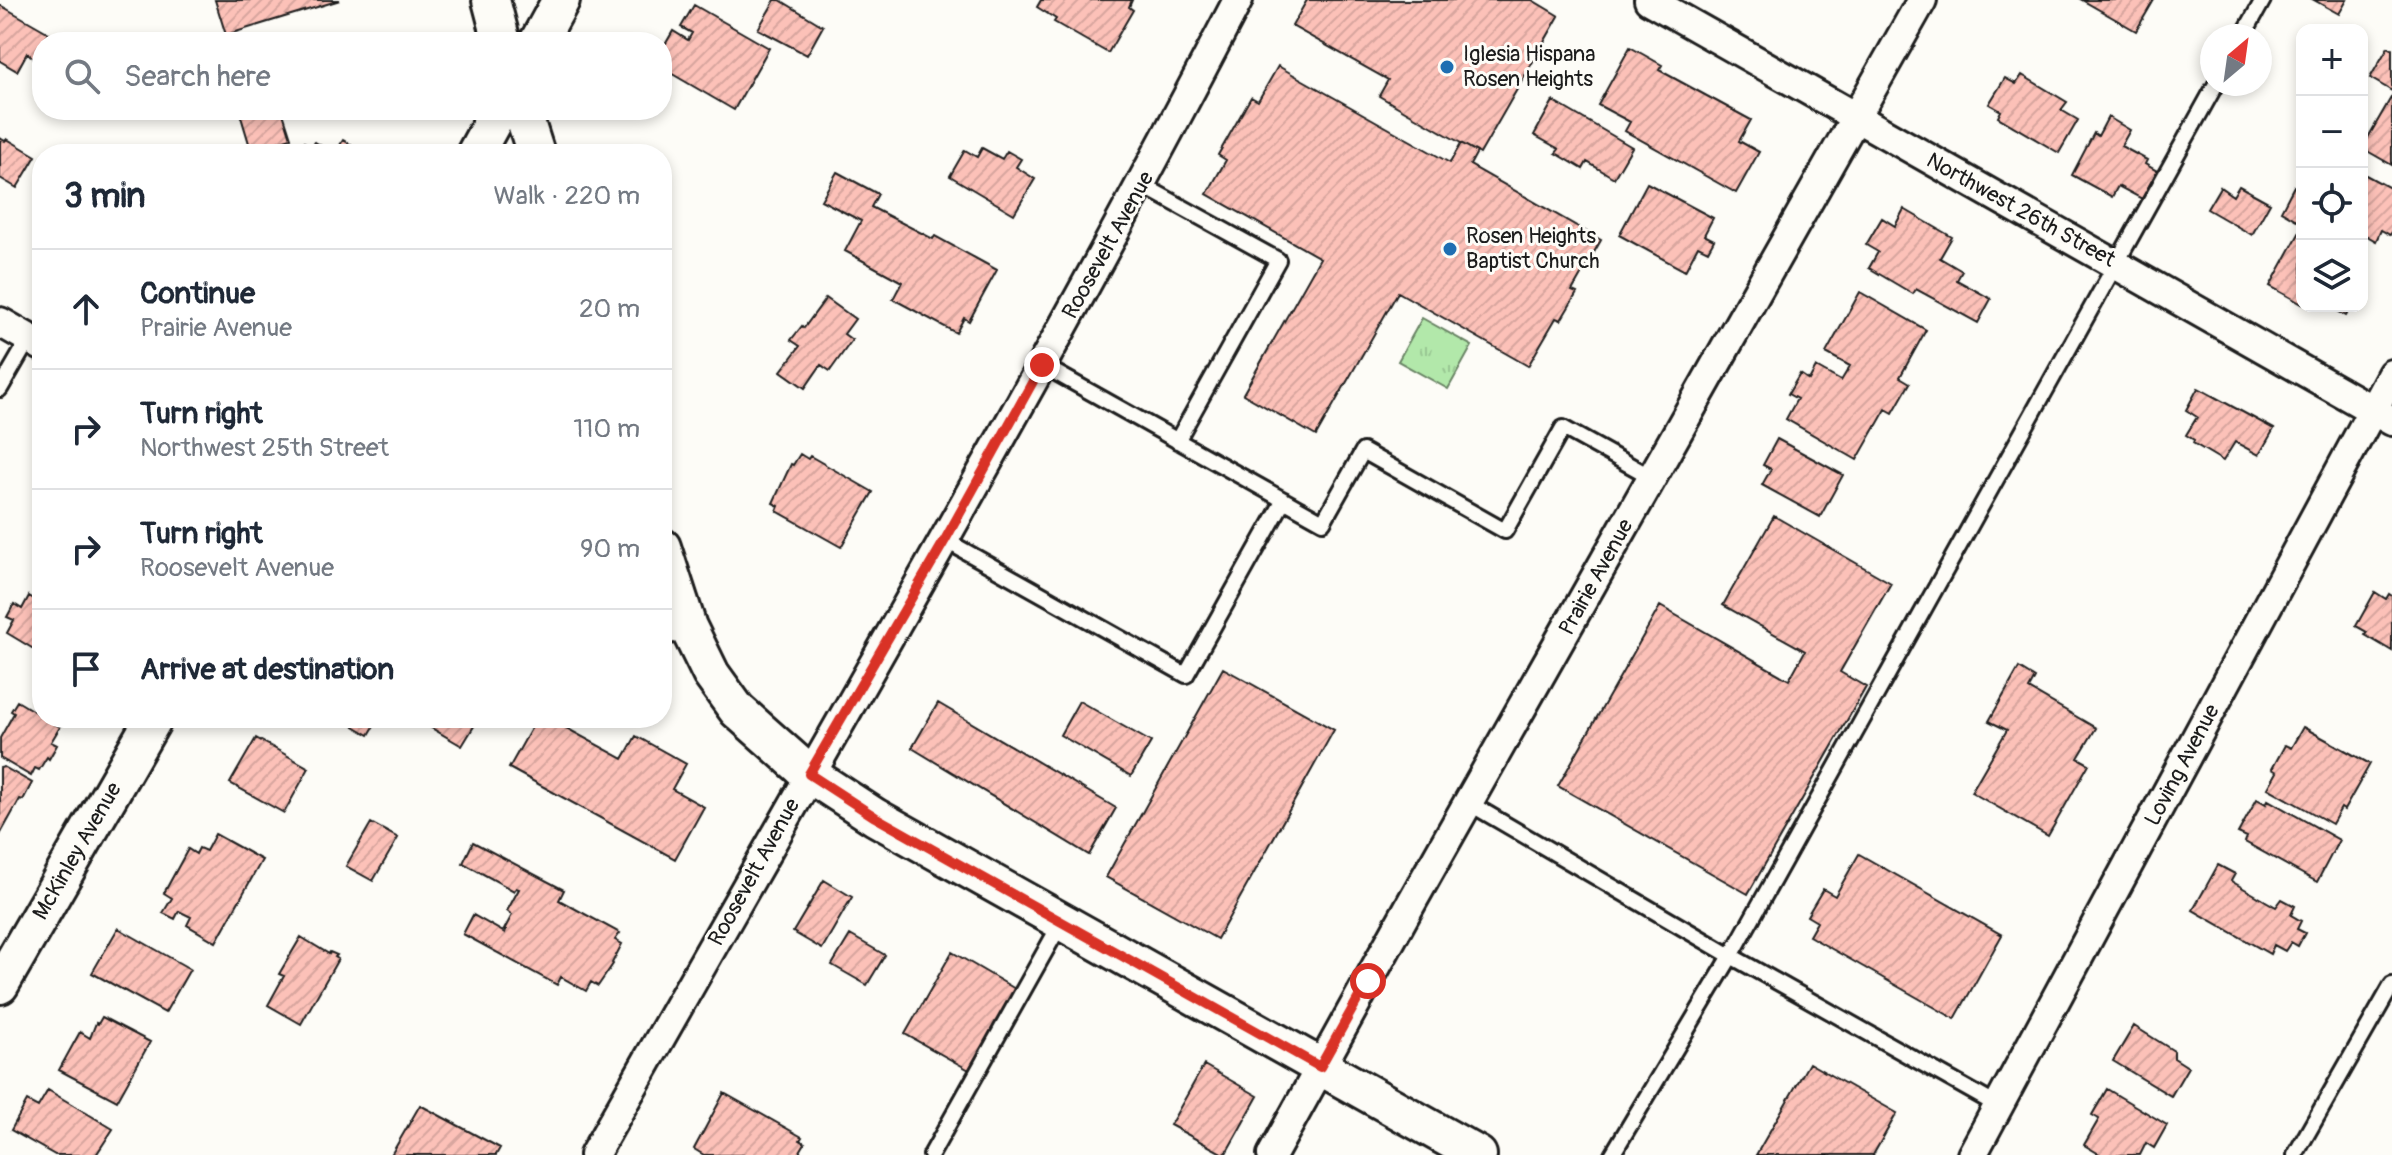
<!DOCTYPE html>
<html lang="en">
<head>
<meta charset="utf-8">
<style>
  body { margin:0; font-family:Pangolin,sans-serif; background:#f2f2f3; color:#1f2937 }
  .controls { position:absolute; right:24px; top:24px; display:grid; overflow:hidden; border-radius:16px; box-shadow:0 4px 12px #0003 }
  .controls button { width:72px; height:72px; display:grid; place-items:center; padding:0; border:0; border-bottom:2px solid #e0e1e3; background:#fff; color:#1f2937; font:40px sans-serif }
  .compass { position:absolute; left:2200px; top:24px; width:72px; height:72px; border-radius:50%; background:#fff; box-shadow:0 4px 12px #0003; rotate:29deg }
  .stop { position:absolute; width:24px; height:24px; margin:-18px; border:6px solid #d93025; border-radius:50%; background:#fff }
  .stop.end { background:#d93025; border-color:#fff; box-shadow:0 2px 8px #0008 }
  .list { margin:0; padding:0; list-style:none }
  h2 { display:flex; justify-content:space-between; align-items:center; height:104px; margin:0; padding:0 32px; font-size:34px }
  h2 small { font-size:26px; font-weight:400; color:#747a83 }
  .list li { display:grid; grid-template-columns:52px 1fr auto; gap:24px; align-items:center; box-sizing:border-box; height:120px; padding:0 32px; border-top:2px solid #e0e1e3 }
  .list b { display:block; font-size:30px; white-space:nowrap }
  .list p { margin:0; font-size:26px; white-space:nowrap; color:#747a83 }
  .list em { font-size:26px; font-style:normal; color:#747a83 }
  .icon { flex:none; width:44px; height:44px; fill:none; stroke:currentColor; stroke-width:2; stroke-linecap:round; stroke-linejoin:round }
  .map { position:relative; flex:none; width:2392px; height:1155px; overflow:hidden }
  .search { position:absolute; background:#fff; box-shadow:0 4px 12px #0003; left:32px; top:32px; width:640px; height:88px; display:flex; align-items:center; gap:20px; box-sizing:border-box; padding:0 28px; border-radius:32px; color:#747a83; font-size:30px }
  .panel { position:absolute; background:#fff; box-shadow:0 4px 12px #0003; left:32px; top:144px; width:640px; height:584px; border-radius:32px }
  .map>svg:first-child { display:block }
  .park { fill:url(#park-tufts); stroke:#678263; stroke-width:2 }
  .building { fill:url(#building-hatch); stroke:#1c1c1c; stroke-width:2 }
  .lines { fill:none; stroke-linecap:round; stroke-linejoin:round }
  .service-casing { stroke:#1c1c1c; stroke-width:20 }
  .minor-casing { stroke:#1c1c1c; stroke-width:34 }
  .tertiary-casing { stroke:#1c1c1c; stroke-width:42 }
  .service { stroke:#fdfcf7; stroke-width:14 }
  .minor { stroke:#fdfcf7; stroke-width:28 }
  .tertiary { stroke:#fdfcf7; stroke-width:36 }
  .route { stroke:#d93025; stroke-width:10 }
  .poi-dot { fill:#1f6fb2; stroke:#fdfcf7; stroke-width:3 }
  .labels { text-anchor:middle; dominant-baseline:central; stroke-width:6; stroke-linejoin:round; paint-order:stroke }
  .poi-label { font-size:22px; fill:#1c1c1c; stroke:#fdfcf7; text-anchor:start }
  .street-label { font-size:22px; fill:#1c1c1c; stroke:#fdfcf7 }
</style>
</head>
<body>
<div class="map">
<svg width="2392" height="1155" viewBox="0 0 2392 1155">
  <defs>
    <pattern id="park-tufts" width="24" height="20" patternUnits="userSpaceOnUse" patternTransform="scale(2)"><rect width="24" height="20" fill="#b2e8aa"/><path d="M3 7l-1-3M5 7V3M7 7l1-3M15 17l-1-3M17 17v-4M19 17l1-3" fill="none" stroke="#98c692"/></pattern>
    <pattern id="building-hatch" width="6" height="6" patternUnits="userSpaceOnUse" patternTransform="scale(2)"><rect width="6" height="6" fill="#fcc1b8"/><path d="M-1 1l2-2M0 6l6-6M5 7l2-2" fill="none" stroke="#d7a59e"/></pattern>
  </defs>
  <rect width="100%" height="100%" fill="#fdfcf7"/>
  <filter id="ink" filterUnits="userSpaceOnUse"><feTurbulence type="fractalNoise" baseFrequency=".0125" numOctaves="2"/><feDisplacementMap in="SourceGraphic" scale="16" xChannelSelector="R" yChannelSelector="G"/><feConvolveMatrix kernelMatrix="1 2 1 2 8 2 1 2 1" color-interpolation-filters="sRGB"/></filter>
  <g filter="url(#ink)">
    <path class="park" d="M1422 318 1472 346 1448 389 1398 361Z"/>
    <path class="building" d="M215 0H340L226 35Z
      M775 0H780L823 26 807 55 758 29Z
      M1041 0H1132L1129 7 1133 10 1108 53 1054 22 1056 19 1037 7Z
      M1307 0H1532L1559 16 1480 154 1379 96 1388 80 1292 26Z
      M2082 0H2154L2136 31Z
      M2314 0H2347L2339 14Z
      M0 5 49 33 34 58 27 53 17 71 0 61Z
      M694 5 769 48 734 110 662 68V50L673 31 688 40 692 33 681 27Z
      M1630 47 1662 65 1659 70 1751 120 1739 141 1759 152 1736 193 1625 131 1630 122 1598 105Z
      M2388 47 2392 49V91L2370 78Z
      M1278 66 1450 163 1461 143 1477 152 1470 165 1601 240 1572 291 1577 293 1561 320 1556 318 1528 366 1398 292 1316 436 1243 394 1320 258 1207 194 1226 160 1218 155 1251 97 1258 101Z
      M2022 75 2067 102 2061 110 2078 120 2059 153 1998 117 2001 111 1989 104 2005 78 2016 84Z
      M2392 96V165L2362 148Z
      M1553 101 1632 147 1614 178 1587 162 1583 169 1556 153 1559 149 1534 135Z
      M239 110H282L291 138 251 150Z
      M2108 117 2130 130 2121 146 2147 160 2145 164 2157 171 2142 199 2118 186 2112 197 2072 175 2094 133 2098 136Z
      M0 138 5 141 7 139 36 156 17 188 0 178Z
      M343 140 368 154H297L304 142 312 146 315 142 335 154Z
      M982 148 1002 159 1007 151 1021 159 1016 167 1035 179 1014 214 950 176 965 150 977 157Z
      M837 172 878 194 871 207 933 239 935 236 997 270 969 321 964 318 956 333 893 299 902 282 845 251 861 221 821 200Z
      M2362 173 2392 189V232L2390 235 2381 230 2376 241 2362 233Z
      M1647 183 1713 218 1704 235 1714 240 1708 251 1698 246 1685 271 1619 235Z
      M2302 185V223L2281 211 2294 186 2300 190Z
      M2239 186 2270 203 2252 235 2207 209 2220 187 2233 196Z
      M1904 209 1952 237 1940 258 1962 271 1957 280 1991 299 1978 323 1916 289 1913 294 1869 268 1878 252 1866 245 1882 218 1895 226Z
      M2301 230H2302V304L2270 286Z
      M1860 292 1926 330 1900 377 1910 383 1893 413 1886 409 1857 460 1786 419 1797 399 1788 394 1800 374 1809 380 1816 367 1841 381 1850 366 1826 353Z
      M826 298 855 319 844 334 852 340 830 371 821 365 805 388 781 371 800 346 791 340 802 326 804 328Z
      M2329 306H2352L2346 316Z
      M2198 388 2274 429 2259 455 2235 442 2223 461 2193 443 2194 440 2186 435 2197 417 2186 410Z
      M1777 439 1843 475 1820 517 1762 485 1771 469 1763 465Z
      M800 454 808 459 810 456 873 492 841 547 777 511 779 506 773 503 791 464 793 465Z
      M1774 516 1891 583 1840 672 1866 687 1748 894 1558 786 1660 606 1789 680 1805 651 1723 605Z
      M2375 592 2386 599 2389 594 2392 596V651L2365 635 2367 632 2356 626Z
      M29 596 39 602 42 600V654L7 633 14 620 7 617 14 604 22 609Z
      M1223 668 1334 730 1217 939 1106 877Z
      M2019 668 2035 678 2029 689 2096 728 2078 758 2089 764 2048 836 1971 792 2007 730 1989 721Z
      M17 701 60 727 51 742 57 745 49 759 47 757 39 770 35 768 31 776 0 758V738L14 713 11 711Z
      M1079 701 1151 742 1131 776 1060 735Z
      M938 703 1116 808 1089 855 912 748Z
      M340 718H379L369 735Z
      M419 718H479L462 746 418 720Z
      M537 718H548L623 759 636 736 686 764 672 789 704 807 675 859 509 768Z
      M2303 727 2370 764 2344 810 2341 808 2332 824 2268 788 2277 772 2272 769 2285 745 2291 748Z
      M256 738 309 768 284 813 230 783Z
      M4 767 32 783 23 800 20 799 0 835V768Z
      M2257 799 2266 804 2268 800 2339 840 2317 882 2245 842 2247 837 2238 833Z
      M371 823 398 838 373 881 346 866Z
      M215 834 262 860 216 942 187 925 191 917 179 911 175 919 163 913 172 898 164 893 188 849 196 854 199 848 206 851Z
      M473 842 564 890 559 900 620 933 615 940 622 944 612 963 613 964 598 986 591 982 586 991 561 977 557 985 463 934 473 915 505 933 506 930H504L512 915 507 911 519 889 516 888 514 891 463 863Z
      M1859 854 2002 935 1955 1019 1809 936 1817 922 1807 916 1823 889 1835 896Z
      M2218 865 2235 874 2231 881 2276 907 2282 899 2295 906 2291 915 2301 921 2297 929 2305 933 2298 946 2291 942 2285 951 2274 945 2270 954 2193 910Z
      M824 880 852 897 822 949 793 932Z
      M118 928 190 969 165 1013 92 973Z
      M850 935 885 955 867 985 832 965Z
      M301 937 329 954 330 952 337 955 335 957 338 959 301 1024 268 1005 284 976 279 974Z
      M952 952 1017 990 971 1071 905 1034Z
      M102 1017 150 1042 117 1101 59 1070 80 1032 90 1038 96 1023 98 1024Z
      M2134 1026 2174 1051V1058L2188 1067 2171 1096 2113 1061Z
      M1809 1063 1897 1113 1873 1155H1756Z
      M1204 1065 1258 1096 1225 1155 1170 1125Z
      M2107 1089 2167 1125 2154 1148 2146 1143 2140 1155H2101L2084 1145 2099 1119 2092 1115Z
      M48 1090 113 1129 96 1155H55L11 1130 27 1101 38 1107Z
      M724 1093 802 1137 800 1140 805 1143 798 1155H704L694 1149Z
      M420 1105 500 1148 496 1155H391Z"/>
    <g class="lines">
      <defs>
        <path id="service" d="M2243 36 2263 0
          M1142 185 1278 260 1177 441
          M1042 365 1323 522 1363 451 1505 531 1563 428 1653 478
          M0 389 29 339 32 337
          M945 540 1186 675 1284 500
          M1469 803 1731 956 2000 1107
          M931 1155 1061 923
          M1612 1155 1731 956 2216 84
          M2295 1155 2392 985"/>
        <path id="minor" d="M1649 0 2392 421
          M0 322 42 346
          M662 629 688 627
          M594 1155C811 771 1035 391 1238 0
          M1272 1155 1413 900 1922 0
          M1972 1155 2392 374"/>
        <path id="tertiary" d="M491 0 502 42
          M538 42 561 0
          M522 110 536 154
          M475 154 499 110
          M662 547 688 627 711 674 737 710 809 774 875 817 1478 1155
          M0 985 154 718"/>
      </defs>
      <use href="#service" class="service-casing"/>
      <use href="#minor" class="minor-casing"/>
      <use href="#tertiary" class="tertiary-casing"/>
      <use href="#service" class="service"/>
      <use href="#minor" class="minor"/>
      <use href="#tertiary" class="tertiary"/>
    </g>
  </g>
  <g class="lines" filter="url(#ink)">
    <path class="route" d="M1042 365 945 540 809 774 875 817 1320 1067 1368 981"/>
  </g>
  <g class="poi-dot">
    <circle cx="1447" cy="67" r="8"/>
    <circle cx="1450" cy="249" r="8"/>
  </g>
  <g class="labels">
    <g class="poi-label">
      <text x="1463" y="54">Iglesia Hispana<tspan x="1463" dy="25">Rosen Heights</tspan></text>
      <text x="1466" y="236">Rosen Heights<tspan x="1466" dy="25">Baptist Church</tspan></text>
    </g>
    <g class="street-label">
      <text transform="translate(2021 210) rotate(29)">Northwest 26th Street</text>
      <text transform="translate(1108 245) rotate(-61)">Roosevelt Avenue</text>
      <text transform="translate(1596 577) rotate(-61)">Prairie Avenue</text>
      <text transform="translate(2182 765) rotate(-62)">Loving Avenue</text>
      <text transform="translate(77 851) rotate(-60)">McKinley Avenue</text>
      <text transform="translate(754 872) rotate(-61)">Roosevelt Avenue</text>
    </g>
  </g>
</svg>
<div class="controls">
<button>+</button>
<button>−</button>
<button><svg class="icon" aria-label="locate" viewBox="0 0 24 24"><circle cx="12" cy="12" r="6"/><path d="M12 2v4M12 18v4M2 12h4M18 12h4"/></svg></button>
<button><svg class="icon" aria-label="layers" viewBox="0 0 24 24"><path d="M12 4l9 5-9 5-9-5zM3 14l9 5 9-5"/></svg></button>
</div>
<svg class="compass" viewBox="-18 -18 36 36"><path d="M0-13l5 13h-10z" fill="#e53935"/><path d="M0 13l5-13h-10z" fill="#747a83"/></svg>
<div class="stop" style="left:1368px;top:981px"></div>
<div class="stop end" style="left:1042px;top:365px"></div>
<div class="search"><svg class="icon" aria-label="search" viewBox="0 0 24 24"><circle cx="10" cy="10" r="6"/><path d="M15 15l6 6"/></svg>Search here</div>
<section class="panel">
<h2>3 min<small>Walk · 220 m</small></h2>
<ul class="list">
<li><svg class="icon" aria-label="ahead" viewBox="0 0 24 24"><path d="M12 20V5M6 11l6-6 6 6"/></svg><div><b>Continue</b><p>Prairie Avenue</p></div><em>20 m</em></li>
<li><svg class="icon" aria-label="right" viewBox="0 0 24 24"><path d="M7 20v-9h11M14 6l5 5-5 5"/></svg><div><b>Turn right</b><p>Northwest 25th Street</p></div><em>110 m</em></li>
<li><svg class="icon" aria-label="right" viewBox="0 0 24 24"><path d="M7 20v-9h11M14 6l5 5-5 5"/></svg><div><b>Turn right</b><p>Roosevelt Avenue</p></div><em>90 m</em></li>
<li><svg class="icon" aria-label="arrive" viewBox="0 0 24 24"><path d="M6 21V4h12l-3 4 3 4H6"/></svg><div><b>Arrive at destination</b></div></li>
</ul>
</section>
</div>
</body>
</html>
